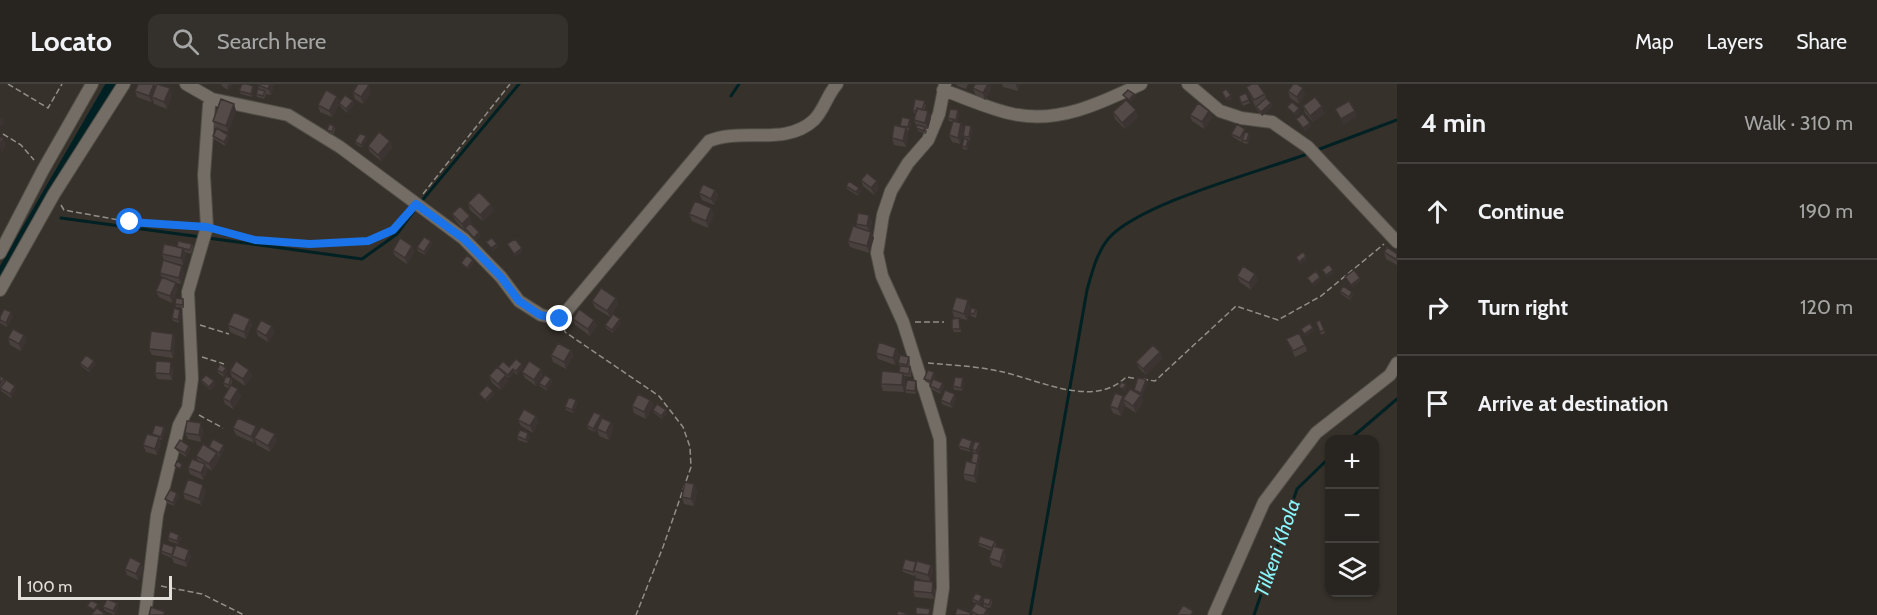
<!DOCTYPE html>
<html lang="en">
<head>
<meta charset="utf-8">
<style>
  body { margin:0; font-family:Cabin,sans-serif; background:#34312d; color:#f1f3f6 }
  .controls { position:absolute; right:18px; bottom:18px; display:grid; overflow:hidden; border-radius:12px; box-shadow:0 2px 4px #0004 }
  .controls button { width:54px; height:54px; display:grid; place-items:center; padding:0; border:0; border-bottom:2px solid #44423e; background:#282520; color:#f1f3f6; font:30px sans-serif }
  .scale { position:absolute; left:18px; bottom:15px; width:154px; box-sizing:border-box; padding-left:6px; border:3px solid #e3e0db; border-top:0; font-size:16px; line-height:21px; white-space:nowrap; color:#e3e0db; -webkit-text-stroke:4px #36312a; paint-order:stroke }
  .stop { position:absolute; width:18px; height:18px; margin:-14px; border:4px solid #1a73e8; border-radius:50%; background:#fff }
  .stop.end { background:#1a73e8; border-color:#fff; box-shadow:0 2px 6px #0008 }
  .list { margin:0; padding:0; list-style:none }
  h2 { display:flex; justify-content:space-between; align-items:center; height:78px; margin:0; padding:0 24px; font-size:26px }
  h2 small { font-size:20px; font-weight:400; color:#a5a5a5 }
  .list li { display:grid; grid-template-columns:39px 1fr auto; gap:18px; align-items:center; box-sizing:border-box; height:96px; padding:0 24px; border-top:2px solid #44423e }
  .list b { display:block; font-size:22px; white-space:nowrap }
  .list em { font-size:20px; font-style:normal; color:#a5a5a5 }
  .icon { flex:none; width:33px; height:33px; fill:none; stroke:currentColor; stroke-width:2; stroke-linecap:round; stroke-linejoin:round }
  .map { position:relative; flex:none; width:1397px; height:531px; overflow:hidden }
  header { display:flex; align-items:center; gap:36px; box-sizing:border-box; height:84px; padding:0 30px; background:#282520; border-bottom:2px solid #44423e }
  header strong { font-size:28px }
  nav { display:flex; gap:33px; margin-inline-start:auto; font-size:21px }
  .search { width:420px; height:54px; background:#34312d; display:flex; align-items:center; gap:15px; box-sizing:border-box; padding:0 21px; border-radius:12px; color:#a5a5a5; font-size:22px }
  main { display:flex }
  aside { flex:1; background:#282520 }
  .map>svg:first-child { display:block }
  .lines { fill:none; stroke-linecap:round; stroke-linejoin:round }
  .stream { stroke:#002123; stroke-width:3 }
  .canal { stroke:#002123; stroke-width:10 }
  .street-casing { stroke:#504d46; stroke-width:14 }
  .path { stroke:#928e88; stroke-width:1.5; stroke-dasharray:6 3; stroke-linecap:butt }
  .street { stroke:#736d65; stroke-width:12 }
  .wall { fill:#48403d }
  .shaded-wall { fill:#3b3432 }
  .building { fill:#544a47; stroke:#3b3432; stroke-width:1.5 }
  .route { stroke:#1a73e8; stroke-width:8 }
  .labels { text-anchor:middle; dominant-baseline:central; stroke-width:4.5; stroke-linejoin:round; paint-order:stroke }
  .water-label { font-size:20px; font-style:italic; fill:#89f5fc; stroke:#36312a }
</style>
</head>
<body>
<header>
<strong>Locato</strong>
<div class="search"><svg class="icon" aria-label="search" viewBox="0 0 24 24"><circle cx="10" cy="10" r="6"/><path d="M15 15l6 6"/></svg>Search here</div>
<nav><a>Map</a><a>Layers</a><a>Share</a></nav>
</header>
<main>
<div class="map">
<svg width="1397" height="531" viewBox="0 0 1397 531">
  <rect width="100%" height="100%" fill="#36312a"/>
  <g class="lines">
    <path class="stream" d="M731 12 739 0
      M1317 66 1397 36
      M420 119 519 0
      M61 134 201 153
      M208 154 362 175 397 150 416 124
      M1349 356 1397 315
      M1030 531 1087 206C1092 189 1096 170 1108 155 1139 119 1262 87 1310 69
      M1254 531 1297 405 1330 373"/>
    <path class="canal" d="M0 192 111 0"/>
    <defs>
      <path id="street" d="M186 0 212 15 288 31 340 63 464 155 501 193 519 217 541 231 560 235 709 57C741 43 785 63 814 36 824 26 827 11 837 0
        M1188 0 1220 27 1241 34 1272 38 1308 63 1397 158
        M943 6C966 14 989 25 1013 30 1058 40 1101 19 1141 0
        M0 169 43 86 92 0
        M0 206 54 110 124 0
        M145 531 157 431 179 341 188 324 192 295 188 208 207 143 204 91 209 21 212 15
        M939 531 943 504 940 355 903 238 882 192 877 169 883 131 891 107 908 79 928 56 939 30 945 0
        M1214 531 1264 418 1316 349 1390 291 1397 279"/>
    </defs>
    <use href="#street" class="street-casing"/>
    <path class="path" d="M8 0 48 24 62 0
      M3 50 21 61 34 76
      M423 110 510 0
      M61 121 64 126 130 138 197 142
      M219 146C259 157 359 173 393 145 399 141 404 133 409 128
      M915 238H944
      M200 241 229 250
      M564 244 565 248 659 312 683 343 690 363 691 383 663 463 636 531
      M202 273 224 280
      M928 279C951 281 975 282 998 287 1036 294 1093 326 1126 293L1138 295
      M1142 295 1155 297 1236 222 1278 236 1321 212 1384 160
      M199 331 223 344
      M161 502 202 510 244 531"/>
    <use href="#street" class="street"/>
  </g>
  <path class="wall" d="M138 0H157L156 2H155L156 4 172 11 167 25 154 20 153 15 151 18 137 13 135 7Z
    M221 0H233L228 6 222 2Z
    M258 0H274L271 11 266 10 264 15 257 13 256 10 259 5Z
    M956 0H968L966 5 957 2Z
    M975 0H990L991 4 985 16 975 10 973 4Z
    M1002 0H1020L1018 7 1003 3Z
    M253 2 254 5 252 13 241 10 239 7Z
    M1246 3 1265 10 1266 14 1271 19 1272 23 1262 32 1257 26Z
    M1288 7 1305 11 1299 20 1290 14Z
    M353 8H371L363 20 355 15Z
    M1246 9 1250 19 1243 22 1239 12Z
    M340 18 354 20 347 29 340 22 339 20 332 33 320 28 318 21Z
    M234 20 236 27 228 48 215 44 213 37Z
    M926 20 924 26 931 34 928 45H926L927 47 926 50 918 47 914 36 916 29H914L913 26Z
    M1303 22 1325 29 1313 38 1305 29Z
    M958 26 959 30 957 38 961 39 964 45 960 60 952 58 949 51 953 38 949 37 948 34Z
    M1209 27 1212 34 1204 45 1192 37 1190 31Z
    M1113 28 1138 33 1125 45 1115 35Z
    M911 38 909 47 907 46 908 50 906 63 894 61 892 54 901 43Z
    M334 42 335 45 333 51 328 49 327 46Z
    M972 45 970 57 968 56 969 59 967 66 963 65 962 62 964 55 963 52Z
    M1246 48 1249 49 1250 53 1248 60 1243 59 1242 56 1241 58 1233 53 1231 50Z
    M228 51 229 54 225 62 214 55 213 52Z
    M366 52 367 56 362 64 356 60 355 57Z
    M390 57 392 64 381 77 370 68 368 62Z
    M861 96 879 104 874 111 863 102Z
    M846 102 861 107 858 112 847 105Z
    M715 106 718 112 714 121 702 116 699 109Z
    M468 119 494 126 483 137 470 126Z
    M452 130 472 139 471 140 479 148 480 152 475 157 466 148 465 145 464 146 455 136Z
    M689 130H714L708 144 692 137Z
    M872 137 870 147 871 148 874 154 869 169 850 163 848 157 857 143 856 140Z
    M192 160 193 163 191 170 185 168 186 170 183 181 167 177 184 188 181 200 175 199 178 205 172 219 159 213 156 207 162 194 160 189 164 177 162 170 177 163Z
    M432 160 425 171 418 167 417 163Z
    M412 162 414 168 407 180 395 172 393 166Z
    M1384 168 1397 170V181L1386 175Z
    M1237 192 1258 196 1251 206 1240 198Z
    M1340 207 1354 211 1350 216 1341 210Z
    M616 214 618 220 610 233 595 224 592 217Z
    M183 215 184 219V224L176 223 175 220Z
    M971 223 967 236 959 234 961 248H954L952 245 958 234 954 233 952 226Z
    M976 225 977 228 976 234 971 232 970 229Z
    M182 229 179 239 173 237 172 234Z
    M13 232 7 243 0 239V233Z
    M250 235 252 241 246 255 230 248 228 241Z
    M573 235 594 236 597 242 590 252 575 241Z
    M1320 236 1325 249 1321 251 1316 238Z
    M621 239 613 249 606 244 605 241Z
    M272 242 274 249 268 258 258 252 256 246Z
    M173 250 175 256 173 274 152 271 149 265Z
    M24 251 26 258 21 267 10 261 8 254Z
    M1286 255 1305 261 1307 267 1295 273Z
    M571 266 573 272 566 285 553 278 551 271Z
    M1160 268 1162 274 1146 291 1139 284 1136 278Z
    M876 269 899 270 895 281 878 275Z
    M909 273 910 277 909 283 911 286V293L904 292 905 295 904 308 883 307 881 300 899 289 900 283 898 279Z
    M94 277 95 281 89 288 81 282 80 279Z
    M498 283H523L517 291 514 288 509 294 506 292 508 297 501 306 492 299 489 292 499 285Z
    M226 284 227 287 224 293 218 289 217 286Z
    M173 285 172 296 157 295 155 289Z
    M541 285 543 292 536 302 525 294 522 288Z
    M249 286 252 292 245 302 232 293 230 287Z
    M935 291 934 295 944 302 941 310 931 305 930 302 931 300 926 298 924 295Z
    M0 292 16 305 11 314 1 307 0 304Z
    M231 294 232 298 231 301 241 312 233 325 225 320 223 314 229 304 225 303 223 299Z
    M551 295 552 298 547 307 540 302 539 299Z
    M201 296 214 297 215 301 211 306 203 300Z
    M1146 296 1147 300 1142 312 1141 311 1143 318 1136 329 1125 322V321L1121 332 1113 329 1110 322 1123 312 1124 314 1134 307V306Z
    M964 298 962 307 954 306 953 302Z
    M917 301 916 310 906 309 905 306Z
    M956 314 952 324 942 320 941 316Z
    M576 316 577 320 573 329 566 326 565 323Z
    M650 316 653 322 646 335 634 329 632 322Z
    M653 326 667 329 662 335 654 329Z
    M536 332 538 338 533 349 521 342 518 336Z
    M602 334 611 338 613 344 609 356 599 352 597 345 600 338 595 348 588 345 587 341Z
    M164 343 165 346 162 356 159 355 161 360 157 371 146 368 143 361 153 352 152 350Z
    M233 344 258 348 277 357 270 368 257 361 255 356 254 359 236 351Z
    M203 345 201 358 188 355 185 349Z
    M517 352 530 353 527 359 518 356Z
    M972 357 973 360 970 368 960 365 958 362Z
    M189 362 190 365 186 373 177 367 175 364Z
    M981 363 978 370 980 373 978 383 979 386 976 399 965 396 963 390 971 378 975 369 973 368 972 365Z
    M225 364 220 373 218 371 219 375 212 387 206 383 207 387 203 396 190 390 188 384 198 377 196 372Z
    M694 400 697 407 694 422 684 420 682 413Z
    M206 408 201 421 185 415 183 409Z
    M177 409 179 413 174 422 167 419 165 415Z
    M179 451 181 454 178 460 169 457 168 454Z
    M995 457 996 461 995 462 1004 465 1006 472 1002 484 992 481 989 474 992 467 979 462 978 459Z
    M161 467 191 472 187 483 174 479 172 474 162 470Z
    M916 478 931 481 933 487 930 498 916 494 915 490 914 492 903 488 902 485Z
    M125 485H144L138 496 127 491Z
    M935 505 934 515 915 513 913 507Z
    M982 512 984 516 980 521 987 525 989 531H973L971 527 976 519 973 518 972 515Z
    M991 515 992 518 990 524 984 523 983 519Z
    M117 519 118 522 115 531 105 527 103 523Z"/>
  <path class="shaded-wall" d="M154 0 156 5 151 18 149 12Z
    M229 0H233L228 6 227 3Z
    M270 0H274L271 11 268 5Z
    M988 0H990L991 4 985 16 983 9Z
    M1016 0H1020L1018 7 1016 1Z
    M369 1 371 8 363 20 361 13Z
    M253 2 254 5 252 13 251 10Z
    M170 4 172 11 167 25 164 18Z
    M1303 4 1305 11 1299 20 1297 13Z
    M1134 10 1135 13 1131 19 1129 16Z
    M1231 11 1232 15 1228 18 1226 15Z
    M337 12 340 18 332 33 329 27Z
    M353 17 354 20 347 29 346 25Z
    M1271 19 1272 23 1262 32 1261 28Z
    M234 20 236 27 228 48 226 42Z
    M1322 22 1325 29 1313 38 1310 32Z
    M1299 24 1300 28 1295 33 1294 30Z
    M958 26 959 30 957 39 956 36Z
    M1136 26 1138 33 1125 45 1122 39Z
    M928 27 931 34 928 45 925 39Z
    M1209 27 1212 34 1204 45 1202 38Z
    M1355 27 1357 33 1343 41 1341 35Z
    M2 33 4 39 0 44V35Z
    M910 35 911 38 909 47 908 43Z
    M961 39 964 45 960 60 958 54Z
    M1310 39 1311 43 1304 48 1303 44Z
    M971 42 972 45 970 57 969 53Z
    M906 44 908 50 906 63 903 57Z
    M1249 49 1250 53 1248 60 1247 57Z
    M228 51 229 54 225 62 224 58Z
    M366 52 367 56 362 64 361 61Z
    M3 54 6 61 2 70 0 63Z
    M968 56 969 59 967 66 966 63Z
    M390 57 392 64 381 77 378 71Z
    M877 97 879 104 874 111 871 104Z
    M859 104 861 107 858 112 856 108Z
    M715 106 718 112 714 121 711 115Z
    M491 120 494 126 483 137 480 131Z
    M711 124 714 130 708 144 706 137Z
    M869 131 872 137 870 149 867 142Z
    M470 132 472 139 464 146 462 140Z
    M479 148 480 152 475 157 474 154Z
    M871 148 874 154 869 169 867 162Z
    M431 157 432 160 425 171 424 168Z
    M497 160 498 163 492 168 491 164Z
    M412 162 414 168 407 180 405 174Z
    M183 164 186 170 183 181 181 174Z
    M522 164 523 168 515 173 514 170Z
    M1306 172 1307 176 1300 181 1299 178Z
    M473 176 474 179 468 187 467 184Z
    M182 182 184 188 181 200 179 194Z
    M1333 186 1334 189 1327 194 1326 191Z
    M1255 190 1258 196 1251 206 1249 199Z
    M1320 193 1321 196 1313 203 1312 200Z
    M1360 194 1361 197 1352 204 1351 201Z
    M176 199 178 205 172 219 170 212Z
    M1352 208 1354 211 1350 216 1349 213Z
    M616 214 618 220 610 233 607 227Z
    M968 216 971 223 967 236 964 230Z
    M180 226 182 229 179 239 178 236Z
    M11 228 13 232 7 243 6 239Z
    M250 235 252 241 246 255 244 248Z
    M620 235 621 239 613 249 612 246Z
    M594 236 597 242 590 252 588 245Z
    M272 242 274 249 268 258 266 252Z
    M1313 244 1314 247 1305 253 1304 250Z
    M173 250 175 256 173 274 171 267Z
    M24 251 26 258 21 267 19 260Z
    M896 264 899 270 895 281 893 274Z
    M571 266 573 272 566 285 564 278Z
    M1160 268 1162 274 1146 291 1143 285Z
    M94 277 95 281 89 288 88 285Z
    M171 278 173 285 172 296 170 290Z
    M522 280 523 283 517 291 516 287Z
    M226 284 227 287 224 293 223 289Z
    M513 285 514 288 509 294 508 291Z
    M541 285 543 292 536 302 534 296Z
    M249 286 252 292 245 302 243 295Z
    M934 288 935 291 932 300 931 297Z
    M903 289 905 295 904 308 902 301Z
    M506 291 508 297 501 306 498 300Z
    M963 294 964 298 962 307 961 304Z
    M551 295 552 298 547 307 545 303Z
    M1146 296 1147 300 1142 312 1141 309Z
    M214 297 215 301 211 306 209 303Z
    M916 297 917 301 916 310 915 307Z
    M943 299 944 302 941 310 939 306Z
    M1126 300 1127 303 1124 309 1123 305Z
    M15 302 16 305 11 314 10 310Z
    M238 305 241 312 233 325 230 318Z
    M493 307 495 310 487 319 485 316Z
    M955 310 956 314 952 324 950 320Z
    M1141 311 1143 318 1136 329 1133 322Z
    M1123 312 1125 317 1123 315 1125 321 1121 332 1118 325Z
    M576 316 577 320 573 329 572 326Z
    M650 316 653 322 646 335 644 328Z
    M666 326 667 329 662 335 661 332Z
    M601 331 602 334 595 348 593 345Z
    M536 332 538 338 533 349 530 342Z
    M611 338 613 344 609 356 606 349Z
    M201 339 203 345 201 358 199 351Z
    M256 342 259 349 254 354 255 356 254 359 251 353Z
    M164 343 165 346 162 356 161 353Z
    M528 349 530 353 527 359 526 356Z
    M275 350 277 357 270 368 268 362Z
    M159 353 161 360 157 371 155 365Z
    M972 357 973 360 970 368 969 365Z
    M980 359 981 363 978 370 976 367Z
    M224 361 225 364 220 373 219 369Z
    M189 362 190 365 186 373 185 369Z
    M217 369 219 375 212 387 209 380Z
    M979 370 980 373 978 383 979 386 976 399 974 392Z
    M205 380 207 387 203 396 201 389Z
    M694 400 697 407 694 422 691 415Z
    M203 401 206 408 201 421 199 415Z
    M177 409 179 413 174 422 173 419Z
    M179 451 181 454 178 460 177 457Z
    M1004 465 1006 472 1002 484 1000 478Z
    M189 466 191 472 187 483 185 477Z
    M141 479 144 485 138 496 136 490Z
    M931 481 933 487 930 498 928 491Z
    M933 498 935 505 934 515 932 509Z
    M982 512 984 516 980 522 979 518Z
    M117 519 118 522 115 531 113 527Z
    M987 525 989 531H984Z"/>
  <path class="building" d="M138 0H154L149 12 135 7Z
    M157 0 170 4 164 18 152 13Z
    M242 0H247L253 2 251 10 239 7Z
    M258 0H270L268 5 258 1Z
    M358 0H367L369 1 361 13 353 8Z
    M975 0H988L983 9 973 4Z
    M1252 0H1258L1265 10 1254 16 1246 3Z
    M1293 0H1297L1303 4 1297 13 1288 7Z
    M258 5 265 7 263 12 256 10Z
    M1226 5 1231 11 1226 15 1222 8Z
    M326 6 337 12 329 27 318 21Z
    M1128 6 1134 10 1129 16 1123 11Z
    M1246 9 1249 16 1241 19 1239 12Z
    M345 11 353 17 346 25 339 19Z
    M1315 13 1322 22 1310 32 1303 22Z
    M1266 14 1271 19 1261 28 1256 23Z
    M221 15 234 20 226 42 213 37Z
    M915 15 925 17 922 26 917 24V27L913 26Z
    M1126 16 1136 26 1122 39 1113 28Z
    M1349 17 1355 27 1341 35 1335 25Z
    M1292 18 1299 24 1294 30 1287 23Z
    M1198 19 1209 27 1202 38 1190 31Z
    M917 24 928 27 925 39 914 36Z
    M950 25 958 26 956 36 948 34Z
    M1303 30 1310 39 1303 44 1296 35Z
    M902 33 910 35 908 43 900 42Z
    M953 37 961 39 958 54 949 51Z
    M329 40 334 42 332 48 327 46Z
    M1237 40 1245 45 1240 54 1231 50Z
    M894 41 906 44 903 57 892 54Z
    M917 41 925 43 924 47 916 44Z
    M965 41 971 42 969 53 963 52Z
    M217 44 228 51 224 58 213 52Z
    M379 48 390 57 378 71 368 62Z
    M1245 48 1249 49 1247 57 1242 56Z
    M360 49 366 52 361 61 355 57Z
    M0 53 3 54 0 63Z
    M964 54 968 56 966 63 962 62Z
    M867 89 877 97 871 104 861 96Z
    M849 97 859 104 856 108 846 102Z
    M703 100 715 106 711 115 699 109Z
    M479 108 491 120 480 131 468 119Z
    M695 117 711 124 706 137 689 130Z
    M460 122 470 132 462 140 452 130Z
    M858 129 869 131 867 142 856 140Z
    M470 139 479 148 474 154 465 144Z
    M853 142 871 148 867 162 848 157Z
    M424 153 431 157 424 168 417 163Z
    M400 154 412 162 405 174 393 166Z
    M492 154 497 160 491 164 486 158Z
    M515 155 522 164 514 170 507 160Z
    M178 157 192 160 190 166 177 163Z
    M164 160 183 164 181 174 162 170Z
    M1387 163 1397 170V176L1384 168Z
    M1303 168 1306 172 1299 178 1296 173Z
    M467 171 473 176 467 184 461 179Z
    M163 176 182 182 179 194 160 189Z
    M1329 180 1333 186 1326 191 1322 186Z
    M1243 182 1255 190 1249 199 1237 192Z
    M1354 186 1360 194 1351 201 1345 193Z
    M1316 187 1320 193 1312 200 1307 194Z
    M162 193 176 199 170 212 156 207Z
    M1343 202 1352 208 1349 213 1340 207Z
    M601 204 616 214 607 227 592 217Z
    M956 213 968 216 964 230 952 226Z
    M176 214 183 215V221L175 220Z
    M174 224 180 226 178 236 172 234Z
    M971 224 976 225 974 230 970 229Z
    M4 225 11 228 6 239 0 236V233Z
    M579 225 594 236 588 245 573 235Z
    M234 228 250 235 244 248 228 241Z
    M613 230 620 235 612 246 605 241Z
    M959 234 960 245H952V235Z
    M261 236 272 242 266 252 256 246Z
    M1320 236 1324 246 1320 248 1316 238Z
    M1310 239 1313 244 1304 250 1301 245Z
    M13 245 24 251 19 260 8 254Z
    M151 247 173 250 171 267 149 265Z
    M1299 249 1305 261 1293 267 1286 255Z
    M879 258 896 264 893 274 876 269Z
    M558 259 571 266 564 278 551 271Z
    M1153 261 1160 268 1143 285 1136 278Z
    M86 271 94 277 88 285 80 279Z
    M900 271 909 273 907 281 898 279Z
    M516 275 522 280 516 287 513 285 508 291 498 283 503 277 509 283Z
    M156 277 171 278 170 290 155 289Z
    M236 277 249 286 243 295 230 287Z
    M529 277 541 285 534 296 522 288Z
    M220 280 226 284 223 289 217 286Z
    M900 282 910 283 909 290 899 289Z
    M497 283 506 291 498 300 489 292Z
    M928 286 934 288 931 297 924 295Z
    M882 287 903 289 902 301 881 300Z
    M206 291 214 297 209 303 201 296Z
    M545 291 551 295 545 303 539 299Z
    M0 292 4 294 0 300Z
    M226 292 231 294 229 301 223 299Z
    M955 293 963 294 961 304 953 302Z
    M1138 293 1146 296 1141 309 1134 306Z
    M933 295 943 299 939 306 930 302Z
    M6 296 15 302 10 310 0 304Z
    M907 296 916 297 915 307 905 306Z
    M1121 298 1126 300 1123 305 1119 303Z
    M231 301 238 305 230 318 223 314Z
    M487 301 493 307 485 316 479 310Z
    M1130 305 1141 311 1133 322 1123 315Z
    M945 306 955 310 950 320 941 316Z
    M1115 309 1123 312 1118 325 1110 322Z
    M638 310 650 316 644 328 632 322Z
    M569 313 576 316 572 326 565 323Z
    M657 320 666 326 661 332 653 326Z
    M524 325 536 332 530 342 518 336Z
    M594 328 601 331 593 345 587 341Z
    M238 334 256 342 251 353 233 344Z
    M602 334 611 338 606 349 597 345Z
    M187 337 201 339 199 351 185 349Z
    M155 341 164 343 161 353 152 350Z
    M261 343 275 350 268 362 254 354Z
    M520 346 528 349 526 356 517 352Z
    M147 350 159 353 155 365 143 361Z
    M962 353 972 357 969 365 958 362Z
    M213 355 224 361 219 369 209 363Z
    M180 356 189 362 185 369 175 364Z
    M975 357 980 359 976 367 972 365Z
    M203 360 217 369 209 380 196 372Z
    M973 369 979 370 977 380 971 378Z
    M192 375 205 380 201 389 188 384Z
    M177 377 182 380 180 385 175 382Z
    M966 377 977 380 974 392 963 390Z
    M188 395 203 401 199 415 183 409Z
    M685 398 694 400 691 415 682 413Z
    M170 406 177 409 173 419 165 415Z
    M170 447 179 451 177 457 168 454Z
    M980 452 995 457 992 464 978 459Z
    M163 459 174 463 172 471 161 467Z
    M176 461 189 466 185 477 172 472Z
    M993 462 1004 465 1000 478 989 474Z
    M130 473 141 479 136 490 125 485Z
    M905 475 916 478 913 488 902 485Z
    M917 477 931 481 928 491 914 487Z
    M914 496 933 498 932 509 913 507Z
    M976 509 982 512 979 518 972 515Z
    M984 514 991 515 989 521 983 519Z
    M107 515 117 519 113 527 103 523Z
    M91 516 98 520 94 526 87 522Z
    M976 519 987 525 984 531H978L971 527Z
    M1183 521 1193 527 1191 531H1177Z
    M151 523 165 528 163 531H149Z
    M916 523 930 525 929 531 916 530Z
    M97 524 106 531H91Z
    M957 524 971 529 970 531H955Z
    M898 527 908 530 907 531H897Z"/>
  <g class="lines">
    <path class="route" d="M130 138 207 143 255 156 310 160 368 157 393 146 416 120 464 155 501 193 519 217 540 231 560 235"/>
  </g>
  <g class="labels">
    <g class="water-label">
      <text transform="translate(1277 464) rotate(-71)">Tilkeni Khola</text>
    </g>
  </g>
</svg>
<div class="controls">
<button>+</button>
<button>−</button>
<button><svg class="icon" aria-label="layers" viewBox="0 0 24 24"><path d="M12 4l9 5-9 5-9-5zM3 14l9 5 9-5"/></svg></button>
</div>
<div class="scale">100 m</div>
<div class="stop" style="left:130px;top:138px"></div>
<div class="stop end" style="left:560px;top:235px"></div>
</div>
<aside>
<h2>4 min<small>Walk · 310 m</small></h2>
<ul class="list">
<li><svg class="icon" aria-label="ahead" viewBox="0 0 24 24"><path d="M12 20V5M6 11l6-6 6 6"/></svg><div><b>Continue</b></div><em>190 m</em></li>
<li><svg class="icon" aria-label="right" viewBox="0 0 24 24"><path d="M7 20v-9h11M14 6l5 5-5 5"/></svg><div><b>Turn right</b></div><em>120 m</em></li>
<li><svg class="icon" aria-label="arrive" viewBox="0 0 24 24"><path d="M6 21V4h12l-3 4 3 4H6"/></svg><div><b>Arrive at destination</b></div></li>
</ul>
</aside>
</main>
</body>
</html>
